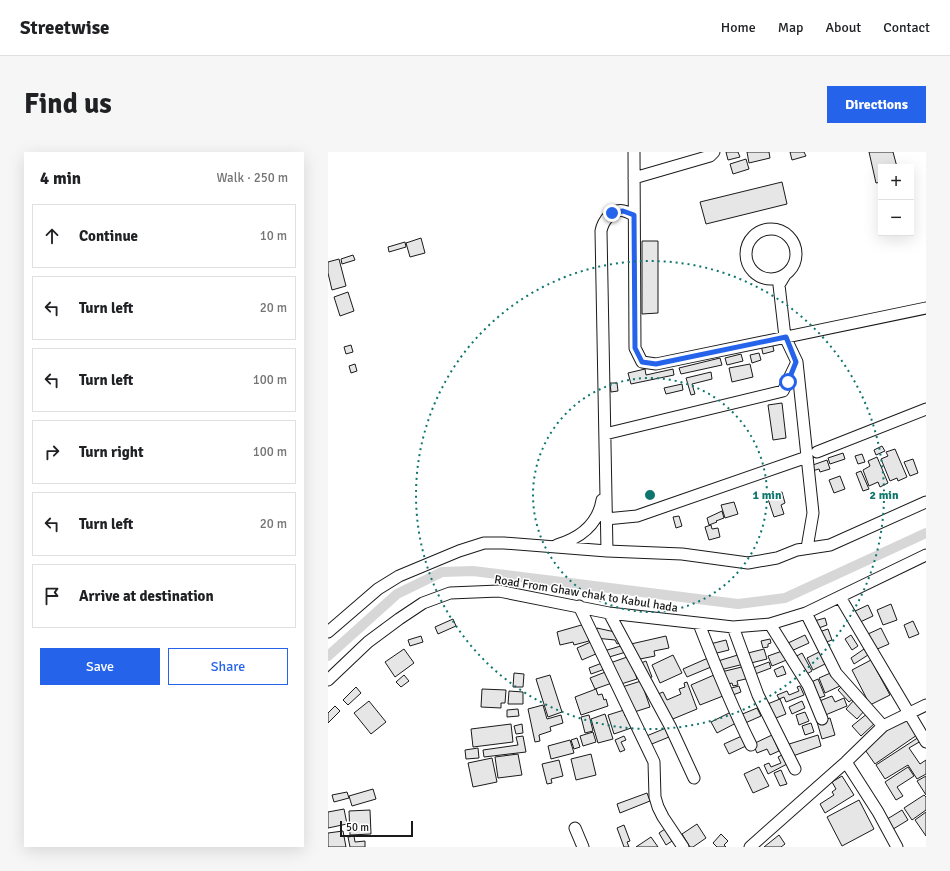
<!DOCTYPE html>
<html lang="en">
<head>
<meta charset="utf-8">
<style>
  body { margin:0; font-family:Signika,sans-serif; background:#f6f6f6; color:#202124 }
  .controls { position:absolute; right:12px; top:12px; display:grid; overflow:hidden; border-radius:0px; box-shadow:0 4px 16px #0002 }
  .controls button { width:36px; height:36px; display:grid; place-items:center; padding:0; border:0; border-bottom:1px solid #e0e0e0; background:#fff; color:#202124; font:20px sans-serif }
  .scale { position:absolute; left:12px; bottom:10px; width:73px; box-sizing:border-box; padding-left:4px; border:2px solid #1a1a1a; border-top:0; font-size:11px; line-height:14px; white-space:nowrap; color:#1a1a1a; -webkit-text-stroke:3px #fff; paint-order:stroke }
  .stop { position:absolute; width:12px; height:12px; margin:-9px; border:3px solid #2563eb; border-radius:50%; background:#fff }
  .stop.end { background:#2563eb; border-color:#fff; box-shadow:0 1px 4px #0008 }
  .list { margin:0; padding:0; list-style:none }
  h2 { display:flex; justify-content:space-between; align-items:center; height:52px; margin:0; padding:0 16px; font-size:17px }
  h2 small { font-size:13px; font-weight:400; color:#757577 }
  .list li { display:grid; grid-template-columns:26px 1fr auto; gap:12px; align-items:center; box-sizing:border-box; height:64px; margin:0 8px 8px; padding:0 8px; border:1px solid #e0e0e0; border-radius:0px }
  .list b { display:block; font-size:15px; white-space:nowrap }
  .list em { font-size:13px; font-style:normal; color:#757577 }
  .actions { display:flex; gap:8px; padding:12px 16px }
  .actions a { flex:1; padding:9px 0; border:1px solid #2563eb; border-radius:0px; text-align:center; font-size:14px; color:#2563eb }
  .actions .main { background:#2563eb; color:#fff }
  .icon { flex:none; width:22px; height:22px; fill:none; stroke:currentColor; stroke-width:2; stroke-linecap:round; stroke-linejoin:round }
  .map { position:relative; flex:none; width:598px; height:695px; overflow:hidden; border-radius:0px }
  header { display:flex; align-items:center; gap:24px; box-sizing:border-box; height:56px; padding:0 20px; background:#fff; border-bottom:1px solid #e0e0e0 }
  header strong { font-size:19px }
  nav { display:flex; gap:22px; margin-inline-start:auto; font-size:14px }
  .intro { display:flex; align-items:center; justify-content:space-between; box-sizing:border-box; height:96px; padding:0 24px }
  h1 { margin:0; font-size:28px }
  .button { padding:10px 18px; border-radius:0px; background:#2563eb; color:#fff; font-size:14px; font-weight:700 }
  main { display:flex; gap:24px; padding:0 24px }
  aside { flex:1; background:#fff; border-radius:0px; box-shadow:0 4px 16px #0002 }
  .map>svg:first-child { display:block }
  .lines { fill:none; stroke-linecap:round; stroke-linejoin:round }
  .canal { stroke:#d7d7d7; stroke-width:10 }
  .building { fill:#e6e6e6; stroke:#1a1a1a }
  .minor-casing { stroke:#1a1a1a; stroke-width:13 }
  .minor { stroke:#fff; stroke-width:11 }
  .route { stroke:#2563eb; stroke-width:5 }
  .ring { fill:none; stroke:#0f766e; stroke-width:2; stroke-dasharray:2 4 }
  .labels { text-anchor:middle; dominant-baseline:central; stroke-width:3; stroke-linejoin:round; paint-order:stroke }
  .street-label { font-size:12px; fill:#1a1a1a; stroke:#fff }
  .centre { fill:#0f766e; stroke:#fff; stroke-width:2 }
  .ring-label { font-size:12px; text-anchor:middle; font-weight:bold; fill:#0f766e; stroke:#fff; stroke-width:3; stroke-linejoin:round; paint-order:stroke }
</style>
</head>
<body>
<header>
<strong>Streetwise</strong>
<nav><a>Home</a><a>Map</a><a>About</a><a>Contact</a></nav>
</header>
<div class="intro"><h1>Find us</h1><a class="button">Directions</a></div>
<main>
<aside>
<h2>4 min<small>Walk · 250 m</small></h2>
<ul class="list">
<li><svg class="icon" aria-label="ahead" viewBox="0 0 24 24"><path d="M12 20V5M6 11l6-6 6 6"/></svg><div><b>Continue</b></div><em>10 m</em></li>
<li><svg class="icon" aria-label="left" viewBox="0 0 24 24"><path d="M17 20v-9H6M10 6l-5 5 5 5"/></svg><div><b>Turn left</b></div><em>20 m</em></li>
<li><svg class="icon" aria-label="left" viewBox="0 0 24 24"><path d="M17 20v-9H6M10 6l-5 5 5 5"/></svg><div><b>Turn left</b></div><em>100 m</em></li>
<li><svg class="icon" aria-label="right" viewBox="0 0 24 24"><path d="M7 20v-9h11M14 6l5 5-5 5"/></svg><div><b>Turn right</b></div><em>100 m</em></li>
<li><svg class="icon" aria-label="left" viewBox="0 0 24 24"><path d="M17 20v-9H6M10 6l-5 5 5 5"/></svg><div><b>Turn left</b></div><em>20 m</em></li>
<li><svg class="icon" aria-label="arrive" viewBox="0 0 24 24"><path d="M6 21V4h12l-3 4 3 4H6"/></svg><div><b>Arrive at destination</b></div></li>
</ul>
<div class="actions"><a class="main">Save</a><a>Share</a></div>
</aside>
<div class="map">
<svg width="598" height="695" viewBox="0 0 598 695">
  <rect width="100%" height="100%" fill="#fff"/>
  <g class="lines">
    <path class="canal" d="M0 504 69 442 114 420 145 419 410 452 457 446 598 381"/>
  </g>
  <path class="building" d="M398 0H410L412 5 400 8Z
    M419 0H441L442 6 421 11Z
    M462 0H476L478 4 464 8Z
    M541 0H565L569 15H553V30L548 31Z
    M418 7 421 17 405 22 402 12Z
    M454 30 459 52 378 72 372 50Z
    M93 86 97 101 82 105 78 91Z
    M314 89H330V161L314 162Z
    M77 90 78 95 61 100 60 95Z
    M25 103 27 108 14 112 13 107Z
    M11 107 18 134 4 138 0 121V110Z
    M20 140 26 159 12 164 6 145Z
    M444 190 446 199 435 202 433 193Z
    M23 193 25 200 18 202 16 195Z
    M431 201 433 208 424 211 422 203Z
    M413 202 415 209 399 213 397 206Z
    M392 206 394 213 353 222 351 216Z
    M27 212 29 219 23 221 21 214Z
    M422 212 425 225 404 230 401 216Z
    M317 217 318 223 345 217 346 223 303 232 300 221Z
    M383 220 384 227 364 232 367 242 363 243 358 226Z
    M282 231H289L290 239 283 240Z
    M354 232 355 238 338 242 336 236Z
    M454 251 458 286 445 288 440 253Z
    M554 294 557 299 548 303 546 298Z
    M567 297 579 325 570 329 569 326 562 329 553 307 560 304 558 300Z
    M515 301 517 307 502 312 500 306Z
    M534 302 537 310 530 312 527 304Z
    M549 305 560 331 552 335 550 330 541 334 535 318 542 314 540 309Z
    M585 307 590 321 582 324 576 310Z
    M499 308 502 317 492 320 491 317 484 319 482 314Z
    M533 319 541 337 535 339 528 321Z
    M512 324 517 337 506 341 501 328Z
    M454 340 457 351 453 353 456 362 446 365 439 344Z
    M406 350 410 362 397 366 393 353Z
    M394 359 396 366 388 369 389 370 381 373 379 366Z
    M351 364 354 374 348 376 345 365Z
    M383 373 384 377 390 376 392 385 381 388 377 375Z
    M563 452 569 468 555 473 549 458Z
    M540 453 545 464 530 471 525 460Z
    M497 466 499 473 488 477 486 469Z
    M125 467 128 474 110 482 107 475Z
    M585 469 591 482 581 486 576 473Z
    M257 472 261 489 246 493 245 490 232 493 229 480Z
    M269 476 287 480 295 490 289 492 287 488 267 486Z
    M553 476 561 492 547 498 540 482Z
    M500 477 504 488 496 491 491 480Z
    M477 483 481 491 461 500 458 492Z
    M523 483 530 494 524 498 517 487Z
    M93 484 95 490 82 494 80 488Z
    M338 484 341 496 326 499 327 504 307 508 303 492Z
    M442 487 443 491 440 492V495L435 496 433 489Z
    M398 488 401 498 385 502 382 492Z
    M265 489 270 501 254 508 249 496Z
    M296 493 298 500 278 506 276 499Z
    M76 497 86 511 67 525 57 510Z
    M436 497 439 507 423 511 420 501Z
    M536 497 540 503 526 512 523 506Z
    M457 498 461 507 444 514 440 504Z
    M495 498 501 510 485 518 479 506Z
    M474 501 484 519 477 523 467 505Z
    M413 502 416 512 392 518 390 509Z
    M345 503 354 521 332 531 324 513Z
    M302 504 309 527 290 533 282 511Z
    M380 506 383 515 359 525 355 517Z
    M543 508 562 543 542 553 524 518Z
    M318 509 324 525 317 527 311 512Z
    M441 510 443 516 427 522 425 516Z
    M274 511 277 517 263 522 261 516Z
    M418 514 422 526 409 529 410 533 405 534 404 531 397 533 393 520Z
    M455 514 458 522 449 525 446 518Z
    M280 519 284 531 267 537 262 526Z
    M507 519 514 533 497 541 491 526Z
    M186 521 196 522 195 535H185Z
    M76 523 81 529 73 535 68 530Z
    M222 523 234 560 220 565 208 527Z
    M386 523 395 544 372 553 363 533Z
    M490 527 497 544 488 547 481 531Z
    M313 529 322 555 303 561 294 535Z
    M359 530 369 557 340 569 330 542 335 540 339 548 353 542 351 537 357 535 356 531Z
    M515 533 526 546 521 550 510 538Z
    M411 534 413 540 402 544 400 537Z
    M472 534 476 543 458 550 456 545 451 547 449 543 459 539 461 543 471 539 469 535Z
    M28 535 33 541 20 553 15 548Z
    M154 537 178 538 177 551H173V556L153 555Z
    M268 537 270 543 274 542 276 548 278 547 280 554 253 563 247 545Z
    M181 539 195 540V552H180Z
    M504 544 507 550 516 546 519 554 495 564 489 550Z
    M452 547 458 562 443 568 437 553Z
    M526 548 537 558 529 567 518 557Z
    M41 549 58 570 43 582 26 561Z
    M474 549 477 556 464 562 461 555Z
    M215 553 219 567 233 563 235 571 222 575 223 579 211 583 212 589 207 590 200 557Z
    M7 554 12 559 0 571V561Z
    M429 556 433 564 415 572 412 563Z
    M190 557 191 564 179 565V558Z
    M296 558 297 564 302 563 306 575 286 582 280 563Z
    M403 560 408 571 389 581 383 570Z
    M477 560 481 569 471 573 468 563Z
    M540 561 548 570 533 584 524 574Z
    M277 562 285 587 270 591 263 567Z
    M261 563 265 579 257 581 253 565Z
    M502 566 507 583 494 587 489 570Z
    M577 566 589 583 547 612 535 595Z
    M483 571 486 580 477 583 474 574Z
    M183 572 185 590 145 595 143 577Z
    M194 572 195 581 188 582 186 574Z
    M338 576 341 585 319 594 316 585Z
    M265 580 268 590 255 594 252 584Z
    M416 583 420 593 401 602 396 592Z
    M444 583 451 599 442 603 439 597 429 601 425 592Z
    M490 583 493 594 462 605 458 593Z
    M195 584 198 600 156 605 155 598 190 593 188 585Z
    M296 584 298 588 293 590 297 598 292 600 287 588Z
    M591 585 593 589 581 596 592 612 598 608V622L589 627 580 613 557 627 548 613Z
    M249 586 252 595 246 597 243 588Z
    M242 588 246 601 223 607 220 594Z
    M150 596 151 606 138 607 137 598Z
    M190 602 194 623 170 626 167 605Z
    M263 602 268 623 248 628 243 607Z
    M454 603 459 612 440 622 436 613 441 611 443 615 453 611 450 605Z
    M164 606 169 630 145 635 140 611Z
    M231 608 235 624 223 627 224 631 219 632 214 612Z
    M431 615 441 634 425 641 416 622Z
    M580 615 586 624 569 635 575 644 568 648 557 630Z
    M453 618 459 632 452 634 446 621Z
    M514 624 526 643 497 661 492 652 506 643 504 640 508 637 504 630Z
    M598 624V643L589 629Z
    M45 637 48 647 24 654 21 644Z
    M19 640 21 646 6 650 4 643Z
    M319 641 322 649 292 661 289 652Z
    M596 643 598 645V658L584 668 576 656Z
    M531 648 546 677 514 694 499 665Z
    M16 657 19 672 0 676V660Z
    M42 658 43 682 22 683 21 659Z
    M574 658 580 668 562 679 556 669Z
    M598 660V684L587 668Z
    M369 672 378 686 365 695H362L354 682Z
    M296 673 302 689 299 690 301 695H296L289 676Z
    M337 677 344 689 338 693 331 681Z
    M15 679 18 695H0V681Z
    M393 682 400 689 396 693 398 695H389L385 691Z
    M451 683 457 692 453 695H436Z
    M26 684 27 690 37 689V695H22L20 685Z
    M323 685 330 695H308Z"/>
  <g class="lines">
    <defs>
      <path id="minor" d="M306 0 307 196 314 210 328 212 598 156
        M306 26 382 4 386 0
        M418 102a25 25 0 1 1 50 0a25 25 0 1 1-50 0Z
        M457 123 451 133 457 185 469 210 485 361 479 396
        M277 282 455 239 468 212
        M489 300 598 257
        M278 367 309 364 479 305
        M229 393C252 386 270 373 274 348
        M279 399 273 79C275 69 284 56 296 59 300 60 303 62 306 63
        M512 445 598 590
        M251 454 326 610 327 645 330 655 335 665 355 695
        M281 461 342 574 366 626
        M478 461 508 521 555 574
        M371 472C387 513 403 553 423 593
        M442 472 480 533 494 567
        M405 475 430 543 467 617
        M0 480 50 437 71 424 131 399 156 391H176L279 399 354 402 420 411 449 406 469 398 502 393 598 350
        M0 528 40 490 71 467 95 451 122 441 171 439 281 461 405 475 442 472 478 461 598 403
        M518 610 550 660 569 695
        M247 676 255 695
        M422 695 518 610 555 574 598 553"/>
    </defs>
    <use href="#minor" class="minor-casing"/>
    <use href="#minor" class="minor"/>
  </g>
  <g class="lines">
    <path class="route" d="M284 61 295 59 306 63 307 196 314 210 328 212 458 185 468 210 460 230"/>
  </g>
  <g class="ring">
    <circle cx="322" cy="343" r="117"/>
    <circle cx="322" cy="343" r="234"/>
  </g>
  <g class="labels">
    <g class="street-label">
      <text transform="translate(258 442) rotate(9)">Road From Ghaw chak to Kabul hada</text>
    </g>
  </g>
  <circle cx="322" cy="343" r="6" class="centre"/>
  <g class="ring-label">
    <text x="439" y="347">1 min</text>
    <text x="556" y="347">2 min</text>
  </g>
</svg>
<div class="controls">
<button>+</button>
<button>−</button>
</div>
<div class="scale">50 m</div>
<div class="stop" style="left:460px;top:230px"></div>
<div class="stop end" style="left:284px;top:61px"></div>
</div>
</main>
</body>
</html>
